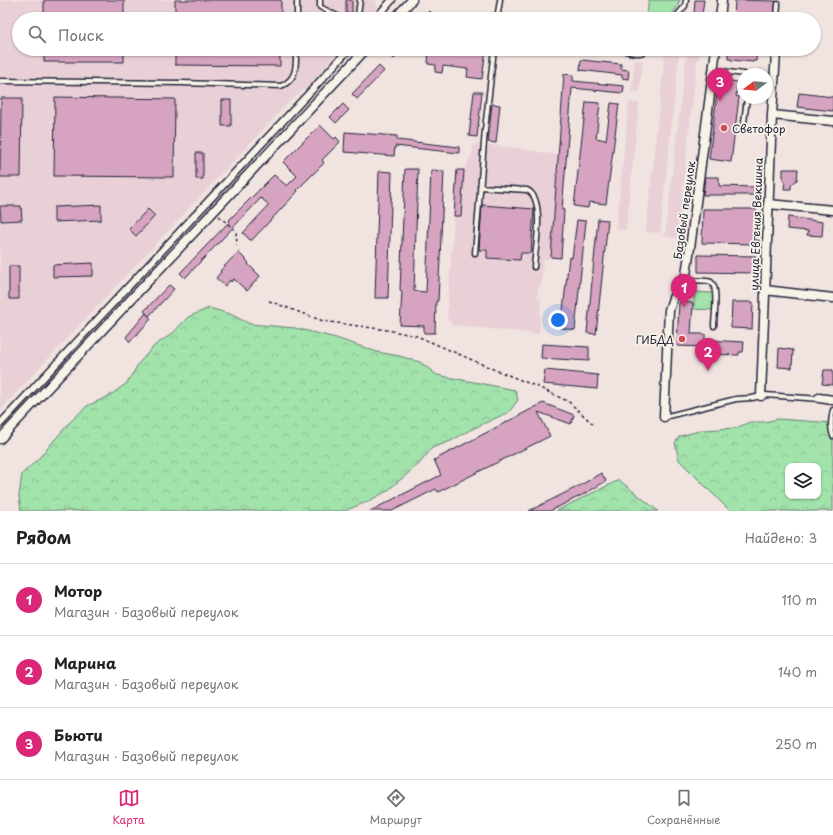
<!DOCTYPE html>
<html lang="ru">
<head>
<meta charset="utf-8">
<style>
  body { margin:0; font-family:"Playpen Sans",sans-serif; background:#f6f6f6; color:#222 }
  .controls { position:absolute; right:12px; bottom:12px; display:grid; overflow:hidden; border-radius:8px; box-shadow:0 1px 3px #0004 }
  .controls button { width:36px; height:36px; display:grid; place-items:center; padding:0; border:0; border-bottom:1px solid #e0e0e0; background:#fff; color:#222; font:20px sans-serif }
  .compass { position:absolute; left:737px; top:68px; width:36px; height:36px; border-radius:50%; background:#fff; box-shadow:0 1px 3px #0004; rotate:254deg }
  .you { position:absolute; left:558px; top:320px; width:14px; height:14px; margin:-10px; border:3px solid #fff; border-radius:50%; background:#1a73e8; box-shadow:0 0 0 6px #1a73e833 }
  .badge { display:grid; place-items:center; width:26px; height:26px; border-radius:50%; background:#db2777; color:#fff; font-size:13px; font-weight:700 }
  .pin { position:absolute; translate:-50% -33px; filter:drop-shadow(0 1px 2px #0008) }
  .pin::after { content:''; position:absolute; top:21px; width:14px; height:12px; background:inherit; clip-path:polygon(0 0,100% 0,50% 100%) }
  .list { margin:0; padding:0; list-style:none }
  h2 { display:flex; justify-content:space-between; align-items:center; height:52px; margin:0; padding:0 16px; font-size:17px }
  h2 small { font-size:13px; font-weight:400; color:#767676 }
  .list li { display:grid; grid-template-columns:26px 1fr auto; gap:12px; align-items:center; box-sizing:border-box; height:72px; padding:0 16px; border-top:1px solid #e0e0e0 }
  .list b { display:block; font-size:15px; white-space:nowrap }
  .list p { margin:0; font-size:13px; white-space:nowrap; color:#767676 }
  .list em { font-size:13px; font-style:normal; color:#767676 }
  .icon { flex:none; width:22px; height:22px; fill:none; stroke:currentColor; stroke-width:2; stroke-linecap:round; stroke-linejoin:round }
  .map { position:relative; flex:none; width:833px; height:511px; overflow:hidden }
  .search { position:absolute; background:#fff; box-shadow:0 1px 3px #0004; left:12px; right:12px; top:12px; height:44px; display:flex; align-items:center; gap:10px; box-sizing:border-box; padding:0 14px; border-radius:22px; color:#767676; font-size:15px }
  .sheet { height:268px; background:#fff }
  nav { display:flex; justify-content:space-around; align-items:center; box-sizing:border-box; height:56px; border-top:1px solid #e0e0e0; background:#fff; font-size:11px; color:#767676 }
  nav a { display:grid; justify-items:center; gap:2px }
  nav .on { color:#db2777 }
  .map>svg:first-child { display:block }
  .built { fill:#e8d0d6 }
  .grass { fill:#a2e2ab; stroke:#628273 }
  .forest { fill:url(#forest-crowns); stroke:#628273; fill-rule:evenodd }
  .building { fill:#d6a4c0; stroke:#22223b }
  .lines { fill:none; stroke-linecap:round; stroke-linejoin:round }
  .service-casing { stroke:#22223b; stroke-width:7 }
  .pedestrian-casing { stroke:#22223b; stroke-width:9 }
  .minor-casing { stroke:#22223b; stroke-width:11 }
  .path { stroke:#22223b; stroke-width:1.5; stroke-dasharray:3 3; stroke-linecap:butt }
  .service { stroke:#f7f3e8; stroke-width:4 }
  .pedestrian { stroke:#f7f3e8; stroke-width:6 }
  .minor { stroke:#f7f3e8; stroke-width:8 }
  .poi-dot { fill:#d1495b; stroke:#f7f3e8; stroke-width:1.5 }
  .labels { text-anchor:middle; dominant-baseline:central; stroke-width:3.5; stroke-linejoin:round; paint-order:stroke }
  .poi-label { font-size:11px; fill:#22223b; stroke:#f7f3e8; text-anchor:start }
  .street-label { font-size:11px; fill:#22223b; stroke:#f7f3e8 }
</style>
</head>
<body>
<div class="map">
<svg width="833" height="511" viewBox="0 0 833 511">
  <defs>
    <pattern id="forest-crowns" width="20" height="18" patternUnits="userSpaceOnUse"><rect width="20" height="18" fill="#a2e2ab"/><path d="M2 6a3 3 0 1 1 6 0M12 15a3 3 0 1 1 6 0" fill="none" stroke="#8bc294"/></pattern>
  </defs>
  <rect width="100%" height="100%" fill="#f0e3e0"/>
  <filter id="ink" filterUnits="userSpaceOnUse"><feTurbulence type="fractalNoise" baseFrequency=".025" numOctaves="2"/><feDisplacementMap in="SourceGraphic" scale="8" xChannelSelector="R" yChannelSelector="G"/><feConvolveMatrix kernelMatrix="1 2 1 2 8 2 1 2 1" color-interpolation-filters="sRGB"/></filter>
  <g filter="url(#ink)">
    <path class="built" d="M0 0H376V10L368 19H19V49H342L310 85 289 102 0 410Z
      M687 49H704L697 61 677 238 665 236Z
      M665 52 679 54 660 233 646 232Z
      M635 60H643L639 92H632Z
      M629 102 639 103 626 230 616 229Z
      M474 144 510 147 558 155 551 257 543 260 541 286 538 287 537 298 541 299 539 334 452 325 447 317 457 170H464L472 154Z"/>
    <path class="grass" d="M649 0H680L676 9 668 19H646Z
      M694 292 711 293 713 294V310L693 309V306H694Z"/>
    <path class="forest" d="M209 308 230 314 250 324 295 328 336 338 377 352 399 356 420 362 437 375 515 390 518 400 509 412 470 430 451 441 432 448 419 464 387 491 369 501 349 509 347 511H21L19 496 22 474 39 458 70 422 87 406 109 396 127 383 139 363 154 346 173 333 188 317Z
      M778 419 833 423V511H730L679 460 675 443 680 436 703 430 736 428 750 422H764ZM788 466H818V496H788Z
      M619 480 658 511H556Z"/>
    <path class="building" d="M44 0H124V19H44Z
      M175 0H281V19H175Z
      M346 0H352V13H346Z
      M695 0H704L702 15 694 14Z
      M735 0 776 1 774 19H734Z
      M429 11 437 19H421Z
      M44 49H124V62H44Z
      M175 49H280V66L175 65Z
      M393 49H403L394 59 389 53Z
      M429 49 471 50V49H486L482 79 467 77 468 69 443 66 442 73 435 72 436 65 428 64Z
      M728 49H757L756 61H753V62L731 60V59H728Z
      M581 60 621 64V69L629 70 628 79 622 78V75L580 70Z
      M379 66 384 71 357 99 352 94Z
      M564 74 573 75V81L624 86 623 93 572 88 562 210H564L561 258 551 257Z
      M722 80 738 82 736 96 739 97 731 162 709 159 717 94H720Z
      M474 92H482L477 137 469 136Z
      M799 93 833 97V111L797 107Z
      M55 97 175 99 174 177 54 176Z
      M1 98H22L21 177H0Z
      M222 100H231V126H222Z
      M586 102 600 103 596 138 606 140 611 103 619 104 606 204 589 202 588 208 574 206Z
      M343 104 349 110 336 123 330 117Z
      M492 104 500 105 496 143 488 142Z
      M320 125 334 139 336 137 340 142 322 160 324 163 297 190 298 191 251 241 243 233 269 205 261 198 185 278 180 273 230 221 229 220 274 175 287 186 297 176 283 162Z
      M345 132 397 136V140L459 147V153L395 146 394 156 344 152Z
      M196 153H203V179H196Z
      M405 169H418L414 291 426 292 431 170 444 171 438 301H436L435 333H424V326L400 325 402 291 400 290Z
      M783 169H798L797 180 791 185V189H784L785 181H783Z
      M457 170H464L461 216H454Z
      M379 171 392 172 388 298H375Z
      M705 177H719V186L756 187V195H703Z
      M101 205V220L54 222V207Z
      M482 205 534 209 531 253H521L520 260 487 258V250H479Z
      M0 206H21L22 220 1 221Z
      M148 209 155 216 136 236 129 229Z
      M703 209H756V244L702 243Z
      M788 217 823 222 822 236 807 235 808 231 787 229Z
      M598 219 608 220 596 334 587 333Z
      M577 220 586 221 575 330 561 328 569 257 572 258Z
      M238 252 249 263 248 264 260 276 247 291 234 279 231 282 230 280 225 286 216 278 221 272 220 271Z
      M698 255 756 256 755 273 698 272Z
      M93 263V276L53 277V265Z
      M9 266H19V299H9Z
      M169 285 174 289 149 316 144 311Z
      M679 302 693 303 691 334H705V340L744 342 743 352H739V355L704 354 705 347 677 346Z
      M732 302H753L752 329 731 328Z
      M146 313 151 319 130 342 126 337Z
      M542 344 589 347V361L541 358Z
      M779 348 793 350 792 368 778 367Z
      M545 370 598 375 597 389 543 384Z
      M824 370H833V385L822 384Z
      M543 403 574 415 571 424 538 412 550 436 438 492 436 489 392 511H370L441 475 434 460Z
      M601 473 606 481 588 492 550 511H529L581 485Z"/>
    <g class="lines">
      <defs>
        <path id="service" d="M320 0V7L343 19
          M297 19V0
          M354 19 358 15 360 0
          M497 19 500 0
          M674 19 685 6 686 0
          M777 19 778 4
          M626 51C634 53 642 55 648 49
          M713 70 744 74
          M0 81 182 83 281 86C298 79 296 64 296 49
          M743 131 747 98
          M480 187 527 190C546 198 535 250 534 267
          M475 253 485 130 494 49
          M685 281C692 281 705 279 711 282 719 287 714 317 714 326
          M833 410C831 418 830 428 833 436
          M664 417 736 399 752 398 765 395 820 399"/>
        <path id="pedestrian" d="M375 19 392 0
          M0 424 311 91 349 49"/>
        <path id="minor" d="M394 19 412 0
          M720 19 722 0
          M772 115 833 121
          M768 204 833 210
          M765 290 833 298
          M761 396 772 115 776 53
          M819 398 833 400
          M664 417 669 310 673 298 685 281 691 241 716 49
          M0 439 366 49"/>
      </defs>
      <use href="#service" class="service-casing"/>
      <use href="#pedestrian" class="pedestrian-casing"/>
      <use href="#minor" class="minor-casing"/>
      <path class="path" d="M219 216 236 231 237 245
        M269 301 323 321 387 330 417 336 493 369 538 387 569 402 594 425"/>
      <use href="#service" class="service"/>
      <use href="#pedestrian" class="pedestrian"/>
      <use href="#minor" class="minor"/>
    </g>
  </g>
  <g class="poi-dot">
    <circle cx="724" cy="128" r="4"/>
    <circle cx="682" cy="339" r="4"/>
  </g>
  <g class="labels">
    <g class="poi-label">
      <text x="732" y="128">Светофор</text>
      <text x="674" y="339" text-anchor="end">ГИБДД</text>
    </g>
    <g class="street-label">
      <text transform="translate(684 210) rotate(-82)">Базовый переулок</text>
      <text transform="translate(756 224) rotate(-88)">улица Евгения Векшина</text>
    </g>
  </g>
</svg>
<div class="controls">
<button><svg class="icon" aria-label="layers" viewBox="0 0 24 24"><path d="M12 4l9 5-9 5-9-5zM3 14l9 5 9-5"/></svg></button>
</div>
<svg class="compass" viewBox="-18 -18 36 36"><path d="M0-13l5 13h-10z" fill="#e53935"/><path d="M0 13l5-13h-10z" fill="#767676"/></svg>
<div class="you"></div>
<div class="pin badge" style="left:684px;top:307px">1</div>
<div class="pin badge" style="left:708px;top:371px">2</div>
<div class="pin badge" style="left:720px;top:101px">3</div>
<div class="search"><svg class="icon" aria-label="search" viewBox="0 0 24 24"><circle cx="10" cy="10" r="6"/><path d="M15 15l6 6"/></svg>Поиск</div>
</div>
<section class="sheet">
<h2>Рядом<small>Найдено: 3</small></h2>
<ul class="list">
<li><span class="badge">1</span><div><b>Мотор</b><p>Магазин · Базовый переулок</p></div><em>110 m</em></li>
<li><span class="badge">2</span><div><b>Марина</b><p>Магазин · Базовый переулок</p></div><em>140 m</em></li>
<li><span class="badge">3</span><div><b>Бьюти</b><p>Магазин · Базовый переулок</p></div><em>250 m</em></li>
</ul>
</section>
<nav>
<a class="on"><svg class="icon" aria-label="map" viewBox="0 0 24 24"><path d="M3 6l6-2 6 2 6-2v14l-6 2-6-2-6 2zM9 4v14M15 6v14"/></svg>Карта</a>
<a><svg class="icon" aria-label="directions" viewBox="0 0 24 24"><path d="M12 3l9 9-9 9-9-9zM9 14v-3h6M13 9l2 2-2 2"/></svg>Маршрут</a>
<a><svg class="icon" aria-label="saved" viewBox="0 0 24 24"><path d="M7 4h10v16l-5-4-5 4z"/></svg>Сохранённые</a>
</nav>
</body>
</html>
